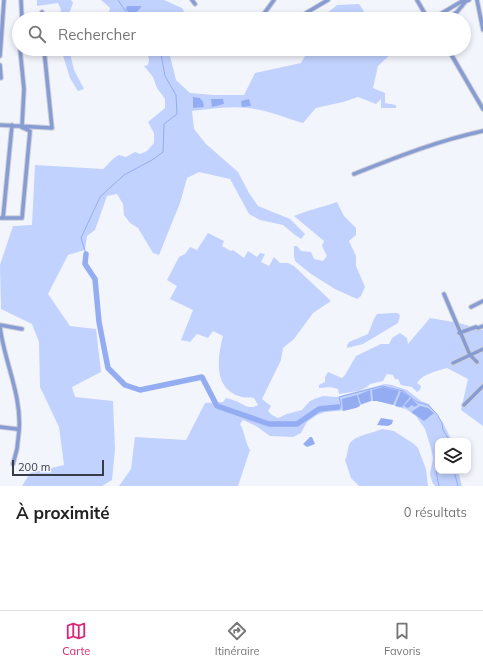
<!DOCTYPE html>
<html lang="fr">
<head>
<meta charset="utf-8">
<style>
  body { margin:0; font-family:Mulish,sans-serif; background:#f2f2f2; color:#222 }
  .controls { position:absolute; right:12px; bottom:12px; display:grid; overflow:hidden; border-radius:8px; box-shadow:0 2px 6px #0003 }
  .controls button { width:36px; height:36px; display:grid; place-items:center; padding:0; border:0; border-bottom:1px solid #e0e0e0; background:#fff; color:#222; font:20px sans-serif }
  .scale { position:absolute; left:12px; bottom:10px; width:92px; box-sizing:border-box; padding-left:4px; border:2px solid #373c49; border-top:0; font-size:11px; line-height:14px; white-space:nowrap; color:#373c49; -webkit-text-stroke:3px #f3f5fc; paint-order:stroke }
  .list { margin:0; padding:0; list-style:none }
  h2 { display:flex; justify-content:space-between; align-items:center; height:52px; margin:0; padding:0 16px; font-size:17px }
  h2 small { font-size:13px; font-weight:400; color:#767676 }
  .icon { flex:none; width:22px; height:22px; fill:none; stroke:currentColor; stroke-width:2; stroke-linecap:round; stroke-linejoin:round }
  .map { position:relative; flex:none; width:483px; height:486px; overflow:hidden }
  .search { position:absolute; background:#fff; box-shadow:0 2px 6px #0003; left:12px; right:12px; top:12px; height:44px; display:flex; align-items:center; gap:10px; box-sizing:border-box; padding:0 14px; border-radius:22px; color:#767676; font-size:15px }
  .sheet { height:124px; background:#fff }
  nav { display:flex; justify-content:space-around; align-items:center; box-sizing:border-box; height:56px; border-top:1px solid #e0e0e0; background:#fff; font-size:11px; color:#767676 }
  nav a { display:grid; justify-items:center; gap:2px }
  nav .on { color:#db2777 }
  .map>svg:first-child { display:block }
  .green { fill:#c2d2fe }
  .water { fill:#94adf2 }
  .lines { fill:none; stroke-linecap:round; stroke-linejoin:round }
  .stream { stroke:#94adf2; stroke-width:1 }
  .river { stroke:#94adf2; stroke-width:5.5 }
  .minor-casing { stroke:#cdd0d8; stroke-width:5.5 }
  .minor { stroke:#889cd4; stroke-width:3.5 }
</style>
</head>
<body>
<div class="map">
<svg width="483" height="486" viewBox="0 0 483 486">
  <rect width="100%" height="100%" fill="#f3f5fc"/>
  <path class="green" d="M37 0H71L73 3 67 19H59L61 9 58 3 37 6Z
    M101 0H164L182 8 188 19H107L110 8Z
    M359 4 367 16 388 17V19H320L337 5Z
    M61 49H69L74 70 84 89 78 91 70 78Z
    M147 49H175L170 56 176 80 190 93 214 95H244L255 73 301 63 309 49H394V51L378 66 373 88 385 93V103L396 105V108H381V99L376 104 358 97 343 102 316 108 303 123C285 118 267 110 248 108 230 106 210 109 192 111L194 129 206 144 238 172 249 193 258 206 290 219 305 234 301 239 295 235 283 225 260 220 249 214 230 179 199 172 187 178 180 203 159 255 153 253 138 228 130 223 124 215 123 204 117 194 107 196 95 230 87 236 85 250 68 255 48 294 70 326 96 329 101 372 72 387 75 397 113 401 115 449 112 480 102 486H22L30 473 64 465 59 427 40 387 39 342 32 324 1 309 0 265 13 226 32 225 35 165 103 169C110 163 110 160 119 155L126 157 135 152 140 154 147 151 154 143V133L148 122 165 108V99L157 88 153 77 144 66 148 65 149 60Z
    M337 202 344 216 356 228V235L349 241 356 256V266L365 287 361 296 357 299 335 289 311 274 295 261 294 256V246H297L301 251 311 252 314 259 323 261 327 256 322 246 324 241 294 216C308 210 323 207 337 202Z
    M208 233 224 241 222 246 231 251 233 250 244 258 248 251 257 257 260 253 265 254 261 262 269 266 274 257 280 263H288L294 266 331 301 313 313 294 339 283 348 281 360 262 399 271 406 268 411 272 415 278 418 287 414 302 410 310 401 317 398 323 396 337 397 358 391 339 394 338 389 330 387 319 388V385L325 382V377L328 372 342 378 345 375 356 356 381 344H389L392 338 400 333 407 338 408 344 430 318 459 323 483 330V426L461 410 468 379 447 368C437 371 424 373 417 383L421 386 420 390 417 392 412 387 401 385 398 379H395L393 375 387 374 383 381 370 384 367 387 358 391 385 384 392 385 407 390 421 401 429 404 443 423 452 441H438V471H458L462 486H435L432 482 430 474 433 459 431 448 425 429 416 416 406 409 397 407 391 403 377 401H371L348 410 325 412 317 415 307 422 301 433 293 437 270 436 256 426 243 420 240 424C245 432 245 442 250 450L238 486H119L131 469 135 437 186 440 205 403 223 402 226 398C230 399 233 400 236 401 245 405 248 410 258 405L254 398C250 397 246 398 242 397 213 390 217 358 223 336L213 331 208 338 197 334 190 342 181 340 193 310 170 299 177 286 167 280 179 257 185 254 190 247 197 250Z
    M393 313H398L400 316 398 323 363 344 347 348V346L349 342 368 334 374 319 377 314Z
    M382 429 394 431 414 444 418 448 426 469 428 486H359L351 478 345 460C348 454 347 451 349 445 352 436 373 433 382 429Z"/>
  <path class="water" d="M127 6H142L135 14 129 13 126 9Z
    M193 97 200 98 203 102 204 107 193 108Z
    M211 99H223L224 104 212 107Z
    M249 99 251 106 242 107 241 101Z
    M383 387 399 391 393 405 377 401H373L372 390Z
    M370 390 371 401 361 404 358 395Z
    M401 391 410 397 402 407 395 406Z
    M357 395 360 406 356 408 343 411 342 399Z
    M411 398 418 405 414 407 412 405 408 408 404 406Z
    M420 406 428 408 434 413 424 421 411 412Z
    M381 418 393 420 392 424 388 426 377 425Z
    M310 437H312L315 444 307 447 303 444Z"/>
  <g class="lines">
    <path class="stream" d="M118 0 129 16 137 19
      M86 254 81 238 100 197 124 175 152 160 163 152 164 124 177 114 176 95 165 76 161 54 158 49
      M338 407 341 405 339 397 382 386 403 391 417 402 428 405 437 414 442 423 443 430 450 441
      M438 470 436 471 439 486
      M454 471 458 486"/>
    <path class="river" d="M86 254 85 264 95 279 99 322 108 368 125 385 140 390 202 377 217 406 269 424H297L319 409 338 407"/>
    <defs>
      <path id="minor" d="M21 0 22 19
        M192 0 195 4
        M417 0 428 19
        M477 0 483 30
        M42 12 43 19
        M306 13 328 0
        M260 19 274 0
        M432 19 464 0
        M446 19 457 12 466 1 469 0
        M20 49 24 89 22 126
        M448 49 483 109
        M0 56 4 0
        M0 65 1 78
        M0 125 52 128 44 49
        M354 174C397 157 437 141 483 131
        M0 218H22L30 131 21 127
        M3 218 12 125
        M444 294 470 355 477 362
        M471 307 483 301
        M0 325 22 329
        M0 327C4 361 22 395 19 431
        M459 333 476 327 478 328 483 326
        M453 363 483 349
        M464 405 483 386
        M0 427 17 429 19 431 17 449 13 464"/>
    </defs>
    <use href="#minor" class="minor-casing"/>
    <use href="#minor" class="minor"/>
  </g>
</svg>
<div class="controls">
<button><svg class="icon" aria-label="layers" viewBox="0 0 24 24"><path d="M12 4l9 5-9 5-9-5zM3 14l9 5 9-5"/></svg></button>
</div>
<div class="scale">200 m</div>
<div class="search"><svg class="icon" aria-label="search" viewBox="0 0 24 24"><circle cx="10" cy="10" r="6"/><path d="M15 15l6 6"/></svg>Rechercher</div>
</div>
<section class="sheet">
<h2>À proximité<small>0 résultats</small></h2>
<ul class="list">
</ul>
</section>
<nav>
<a class="on"><svg class="icon" aria-label="map" viewBox="0 0 24 24"><path d="M3 6l6-2 6 2 6-2v14l-6 2-6-2-6 2zM9 4v14M15 6v14"/></svg>Carte</a>
<a><svg class="icon" aria-label="directions" viewBox="0 0 24 24"><path d="M12 3l9 9-9 9-9-9zM9 14v-3h6M13 9l2 2-2 2"/></svg>Itinéraire</a>
<a><svg class="icon" aria-label="saved" viewBox="0 0 24 24"><path d="M7 4h10v16l-5-4-5 4z"/></svg>Favoris</a>
</nav>
</body>
</html>
